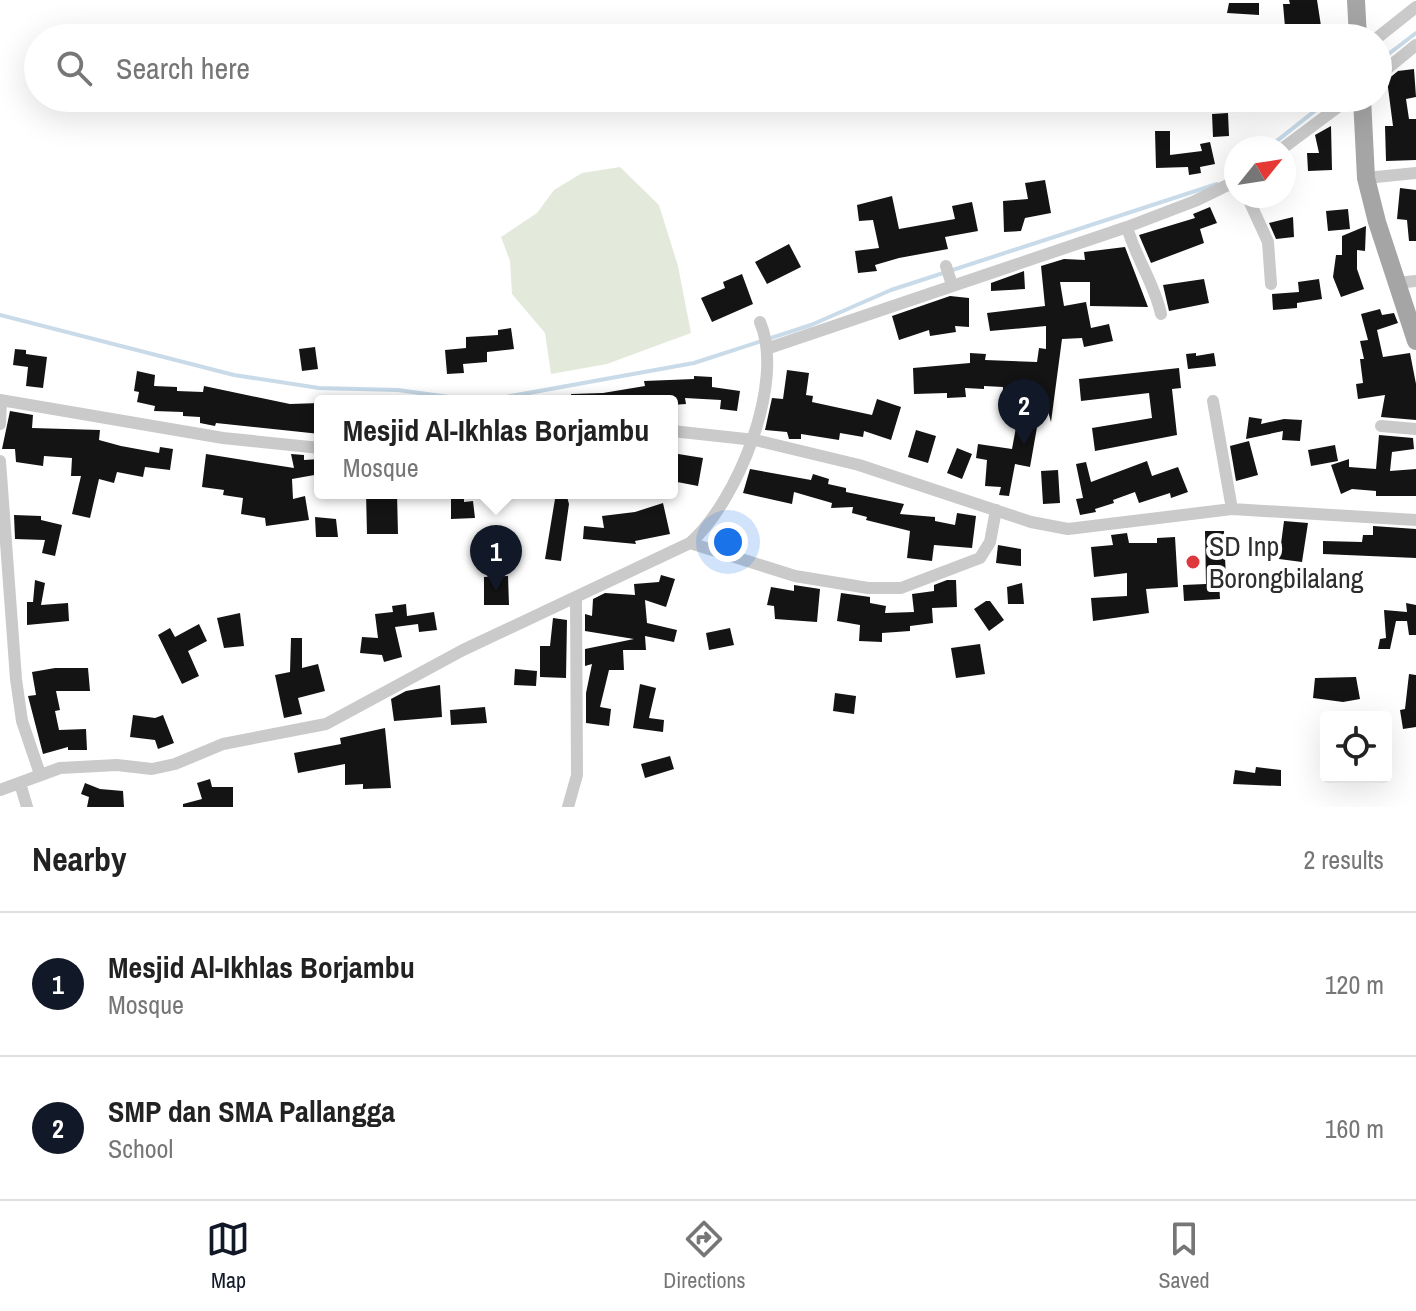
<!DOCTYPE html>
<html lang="en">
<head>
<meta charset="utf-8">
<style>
  body { margin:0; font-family:"Archivo Narrow",sans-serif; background:#f2f2f2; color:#222 }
  .controls { position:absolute; right:24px; bottom:24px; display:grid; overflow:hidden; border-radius:8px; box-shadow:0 8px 32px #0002 }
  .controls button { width:72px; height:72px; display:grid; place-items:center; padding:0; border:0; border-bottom:2px solid #e0e0e0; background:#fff; color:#222; font:40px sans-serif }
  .compass { position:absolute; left:1224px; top:136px; width:72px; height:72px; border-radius:50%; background:#fff; box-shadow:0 8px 32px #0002; rotate:60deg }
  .you { position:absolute; left:728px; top:542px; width:28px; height:28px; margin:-20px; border:6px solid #fff; border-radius:50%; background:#1a73e8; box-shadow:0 0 0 12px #1a73e833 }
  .badge { display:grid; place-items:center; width:52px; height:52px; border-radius:50%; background:#111827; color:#fff; font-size:26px; font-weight:700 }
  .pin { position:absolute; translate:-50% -66px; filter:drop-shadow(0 2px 4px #0008) }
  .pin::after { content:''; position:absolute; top:42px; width:28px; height:24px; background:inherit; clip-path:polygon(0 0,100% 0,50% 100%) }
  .popup { position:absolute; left:314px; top:395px; width:364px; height:104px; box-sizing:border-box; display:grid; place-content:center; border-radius:8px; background:#fff; filter:drop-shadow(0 2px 6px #0005); font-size:26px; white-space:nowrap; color:#767676 }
  .popup b { font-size:30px; color:#222 }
  .popup::after { content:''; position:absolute; left:50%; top:100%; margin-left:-16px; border:16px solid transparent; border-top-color:#fff }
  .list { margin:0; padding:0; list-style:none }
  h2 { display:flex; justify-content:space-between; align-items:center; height:104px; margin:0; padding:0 32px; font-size:34px }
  h2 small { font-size:26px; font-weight:400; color:#767676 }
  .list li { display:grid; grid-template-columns:52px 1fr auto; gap:24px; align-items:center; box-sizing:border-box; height:144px; padding:0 32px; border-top:2px solid #e0e0e0 }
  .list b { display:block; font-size:30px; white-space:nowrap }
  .list p { margin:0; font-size:26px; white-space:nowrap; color:#767676 }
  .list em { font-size:26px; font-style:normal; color:#767676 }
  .icon { flex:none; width:44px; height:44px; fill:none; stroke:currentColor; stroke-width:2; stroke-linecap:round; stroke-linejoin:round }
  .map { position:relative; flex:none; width:1416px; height:807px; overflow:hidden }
  .search { position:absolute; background:#fff; box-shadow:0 8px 32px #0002; left:24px; right:24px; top:24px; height:88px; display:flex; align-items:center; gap:20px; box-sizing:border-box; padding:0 28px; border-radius:44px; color:#767676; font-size:30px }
  .sheet { height:392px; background:#fff }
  nav { display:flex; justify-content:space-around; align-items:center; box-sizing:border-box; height:112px; border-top:2px solid #e0e0e0; background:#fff; font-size:22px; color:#767676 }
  nav a { display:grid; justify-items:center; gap:4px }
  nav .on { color:#111827 }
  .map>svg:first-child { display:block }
  .green { fill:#e3eadc }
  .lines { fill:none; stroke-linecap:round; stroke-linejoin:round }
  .stream { stroke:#c9dbe9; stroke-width:4 }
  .building { fill:#141414 }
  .minor { stroke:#cacaca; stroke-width:12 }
  .primary { stroke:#a5a5a5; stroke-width:18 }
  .poi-dot { fill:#dc383d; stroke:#fff; stroke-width:3 }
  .labels { text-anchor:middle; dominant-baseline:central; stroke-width:8; stroke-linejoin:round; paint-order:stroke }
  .poi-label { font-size:28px; fill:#2d2d2d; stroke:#fff; text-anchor:start }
</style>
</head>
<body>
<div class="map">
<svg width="1416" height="807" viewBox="0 0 1416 807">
  <rect width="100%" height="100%" fill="#fff"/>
  <path class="green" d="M620 167 659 205 678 266 691 333 607 364 551 374 545 333 512 294 510 261 501 237 537 213 554 190 582 173Z"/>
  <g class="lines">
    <path class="stream" d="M1378 62 1416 33
      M1268 148 1331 98
      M0 315 234 375 319 388 398 390 478 401
      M484 401 694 363 811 325 891 290 1217 184"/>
  </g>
  <path class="building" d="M1289 0H1317L1321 26 1326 25 1330 38H1259V28L1285 27 1283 4H1290Z
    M1229 3H1259V15L1227 13Z
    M1414 69 1416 97 1406 99 1409 119H1416V160L1386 161 1385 126H1393L1387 80 1398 71Z
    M1228 113 1229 136 1213 137 1212 114Z
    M1331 126 1332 170 1308 171 1307 153H1319L1315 135Z
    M1155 131H1170V155L1202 151 1200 144 1210 142 1215 164 1200 167 1201 173 1189 175 1188 167 1156 168Z
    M1045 180 1051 213 1025 218 1021 231 1004 232 1003 201 1028 199 1025 183Z
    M1400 188 1416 190V241H1409L1407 220 1397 219Z
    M892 196 899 229 955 219 952 206 972 202 978 231 945 237 948 249 899 258 875 265 877 271 858 273 855 251 879 248 873 220 859 221 857 205Z
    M1210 207 1217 223 1200 229 1204 243 1151 263 1139 235 1195 218 1193 214Z
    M1348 209 1350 229 1328 231 1326 211Z
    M1293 217 1294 237 1276 239 1269 223Z
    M1366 226 1365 251 1357 250V269L1364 289 1341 297 1333 277 1336 255H1342V236Z
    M789 244 801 267 767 284 755 262Z
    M1125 247 1148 307 1090 306V282H1060L1064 306 1086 302 1091 328 1109 324 1113 341 1084 347 1082 338 1062 339 1051 422 1043 393 1030 467 1015 464 1009 496 999 495 1001 487 985 486 987 460 976 458 978 444 1012 449 1017 422 1029 424 1033 392 1003 391V387L984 386V389L965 388 966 397 947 398V393L914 394 913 368 970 363V353L986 354 985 360 1037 362 1039 348 1046 349V326L990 331 987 313 1045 306 1041 266 1064 259 1085 260 1084 252Z
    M1024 271 1025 289 991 291V283Z
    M742 274 753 304 712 322 701 298 725 288 723 282Z
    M1204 279 1209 303 1169 311 1163 285Z
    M1319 279 1322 299 1297 303V308L1273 310 1272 294 1299 292 1298 282Z
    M950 296 969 298V327L955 326 956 332 930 336 929 330 899 340 892 316Z
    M1380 309 1382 315 1394 313 1398 323 1377 330 1383 357 1410 353 1416 384V420L1381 417 1385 395 1358 399 1356 384 1363 383 1360 359H1364L1360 341 1368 340 1361 314Z
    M511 328 514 349 487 352V362L463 364 464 373 447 374 445 350 466 348V337L498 335V330Z
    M315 347 318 369 302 371 299 349Z
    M15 349 26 350V354L47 357 43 388 26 386 28 367 13 365Z
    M1196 353V356L1214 353 1216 366 1188 369 1186 354Z
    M1179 368 1181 388 1172 389 1177 435 1095 451 1092 428 1152 418 1149 393 1081 401 1079 379Z
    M787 370 809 373 806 395 813 396 812 402 872 415 877 399 901 407 891 440 864 431 863 437 840 433 839 440 801 434V439H789L787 432 765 430 772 398 783 399Z
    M137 371 155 375 154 386 177 387V391L203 392 204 386 290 404 320 403V434L216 423 215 426 200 423V417L183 416V412L154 411 155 406 137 402 139 392 134 391Z
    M694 376 712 377V387L740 391 737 411 720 409 721 400 685 398 686 404 672 405V401H572L571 394 603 393 645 386 644 381 694 379Z
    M10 411 33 415 32 428 100 430 99 440 121 446 159 453 160 447 173 449 170 470 145 467 143 477 117 472 114 483 99 479 90 518 72 514 81 476H71L72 458 44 456 43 466 16 462 15 449H2Z
    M1249 417 1262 419 1261 424 1284 419 1302 420 1300 441 1282 440 1283 431 1246 439Z
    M916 430 936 436 928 463 908 457Z
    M1379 435 1413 438 1414 449 1392 452 1390 471 1416 469V496H1376V491L1352 489 1341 494 1331 465 1349 459V467L1376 469Z
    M1249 441 1258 475 1236 481 1230 446Z
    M1335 445 1338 461 1311 466 1308 450Z
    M957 448 972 454 962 479 947 473Z
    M672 453 703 458 698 486 672 481Z
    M206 454 294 468 291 454 304 455V460L320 459V474L292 479 293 499 305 496 309 520 266 526 265 518 241 514 243 498 223 495 224 490 202 487Z
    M1147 461 1152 476 1178 467 1188 492 1171 498 1170 493 1139 503 1135 492 1113 500 1114 503 1095 509 1096 512 1080 515 1076 499 1083 498 1076 464 1086 462 1091 482Z
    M750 469 811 480 813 474 829 479 828 484 846 488V492L904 504 900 514 935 517V521L955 525 957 513 976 516 972 548 934 545 932 561 907 558 910 531 866 520 867 517 852 513 853 507 831 508 832 503 794 492 792 504 743 493Z
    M1058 470 1060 503 1043 504 1041 471Z
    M366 493H397L398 534H367Z
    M556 493H566L569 504 561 561 545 559Z
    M451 495 464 496V502L473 501 475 518 451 519Z
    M663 503 670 534 635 541 636 544 583 539 584 526 604 528 602 516 635 512Z
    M14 515 41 516V520L62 525 55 556 42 553 45 540 15 539Z
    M315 517 336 519 338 537H316Z
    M1284 521 1308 523 1302 562 1279 559Z
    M1373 526 1416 529V558L1323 554V541L1362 542 1363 535H1373Z
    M1205 531H1224L1226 580 1219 581 1220 599 1184 601 1183 585 1206 584Z
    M1127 533 1129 543H1157V538L1175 537 1178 587 1146 589 1149 613 1093 621 1091 598 1127 596V573L1094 577 1091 547 1113 545 1111 535Z
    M998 545 1021 549V566L996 563Z
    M661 575 675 579 666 607 645 600 647 623 677 630 674 642 645 636 646 650H623L624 670H609L600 707 611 709 609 726 586 723V693L592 664 585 666V649L634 639 585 631V614L592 616 593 599 605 593 635 595 634 584 659 582Z
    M508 576 509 605H484V577Z
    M35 580 45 583 41 605 68 603 69 621 27 625V602H33Z
    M947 580H956L957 607 932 608 933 623 910 626V631L882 633V642L859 641 860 625 837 621 841 593 870 597V603L886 606 885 613 914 612 912 594 934 591V585Z
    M1022 583 1024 604H1008L1007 587Z
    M794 585 820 589 817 622 775 619 774 606 767 605 771 587 794 591Z
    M986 601H990L1004 620 989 631 974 609Z
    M1406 603 1416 605V635H1409L1407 621H1396L1390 649H1378L1380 639 1386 638 1384 610 1407 612Z
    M406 604 407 616 434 612 437 630 419 632 418 624 395 627 402 657 384 662 382 655 360 653 362 637 378 638 375 614 393 612 392 606Z
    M240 613 244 646 224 648 217 618Z
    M553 618 567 620 566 678 540 677V646H550Z
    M199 624 207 641 188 651 199 676 182 684 158 635 170 628 175 637Z
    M730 628 734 645 709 650 706 633Z
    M291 638H302V668L318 664 325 691 298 698 302 714 284 718 275 675 290 672Z
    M980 644 985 674 956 678 951 648Z
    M55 668H88L90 691H56L60 710 55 711 59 730 86 729 87 750H68V747L43 754 28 696 36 695 32 672Z
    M515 669 537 671 536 686 514 685Z
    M1409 674 1416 675V727L1403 729 1400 710 1405 709Z
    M1356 677 1360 699 1343 702 1313 698 1315 678Z
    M640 684 656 688 649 718 664 720 663 732 633 728Z
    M440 685 442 717 394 721 391 699 406 691Z
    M835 693 856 696 854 714 833 711Z
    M485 707 487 723 451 725 450 710Z
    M133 715 155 718 163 715 174 743 158 749 155 740 130 737Z
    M385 728 391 788 363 789V784L345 785V764L298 773 294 753 341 744 340 738Z
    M670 756 674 769 645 778 641 764Z
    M1256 767 1281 770V786L1233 784 1235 770 1255 773Z
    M210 779 212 787H233V807H183V804L202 799 197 783Z
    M85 783 100 789 123 791 124 807H87L89 797 81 794Z"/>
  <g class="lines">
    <path class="minor" d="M1377 38 1416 7
      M1378 76 1416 45
      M1283 148 1350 98
      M1366 178 1416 173
      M1247 196 1268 242 1271 284
      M1127 227C1136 259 1154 282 1161 314
      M946 266 952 285
      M1396 283 1416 281
      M769 348 1127 227 1195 201 1236 181
      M0 400 223 438 320 448
      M1213 401 1232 509
      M0 424 1 400
      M1381 426 1416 429
      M672 431 755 440 859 465 1031 522 1068 529 1232 509 1416 520
      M0 461 16 679 22 721 40 774
      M690 543 795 576 868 588H901L980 558 990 542 996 510
      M20 783 27 807
      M0 790 60 768 117 765 152 769 175 764 223 744 326 724 463 650 690 543C737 502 786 382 760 322
      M568 807 577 775 576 597"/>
    <path class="primary" d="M1356 0 1358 38
      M1362 98 1366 178 1377 222 1416 341"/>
  </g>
  <circle class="poi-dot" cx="1193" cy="562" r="8"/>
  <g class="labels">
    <g class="poi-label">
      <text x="1209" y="546">SD Inp<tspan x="1209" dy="32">Borongbilalang</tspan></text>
    </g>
  </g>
</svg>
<div class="controls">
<button><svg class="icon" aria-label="locate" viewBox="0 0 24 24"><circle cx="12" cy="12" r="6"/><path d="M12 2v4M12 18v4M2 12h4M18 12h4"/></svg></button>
</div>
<svg class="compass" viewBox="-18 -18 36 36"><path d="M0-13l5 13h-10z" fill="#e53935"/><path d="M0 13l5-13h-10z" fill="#767676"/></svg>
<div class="you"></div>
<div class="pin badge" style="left:496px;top:591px">1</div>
<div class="popup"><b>Mesjid Al-Ikhlas Borjambu</b>Mosque</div>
<div class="pin badge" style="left:1024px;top:445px">2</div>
<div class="search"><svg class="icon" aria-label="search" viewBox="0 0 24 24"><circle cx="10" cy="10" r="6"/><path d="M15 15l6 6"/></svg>Search here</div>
</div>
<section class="sheet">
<h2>Nearby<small>2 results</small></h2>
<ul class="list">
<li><span class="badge">1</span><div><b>Mesjid Al-Ikhlas Borjambu</b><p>Mosque</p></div><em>120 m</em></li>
<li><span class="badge">2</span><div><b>SMP dan SMA Pallangga</b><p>School</p></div><em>160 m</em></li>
</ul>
</section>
<nav>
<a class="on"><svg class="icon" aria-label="map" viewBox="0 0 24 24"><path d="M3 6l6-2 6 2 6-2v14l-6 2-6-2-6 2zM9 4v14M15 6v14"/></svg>Map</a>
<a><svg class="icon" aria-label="directions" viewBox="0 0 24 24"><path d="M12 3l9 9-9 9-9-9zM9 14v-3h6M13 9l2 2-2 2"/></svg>Directions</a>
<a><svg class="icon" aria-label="saved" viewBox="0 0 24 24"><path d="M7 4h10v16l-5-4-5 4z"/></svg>Saved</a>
</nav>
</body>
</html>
